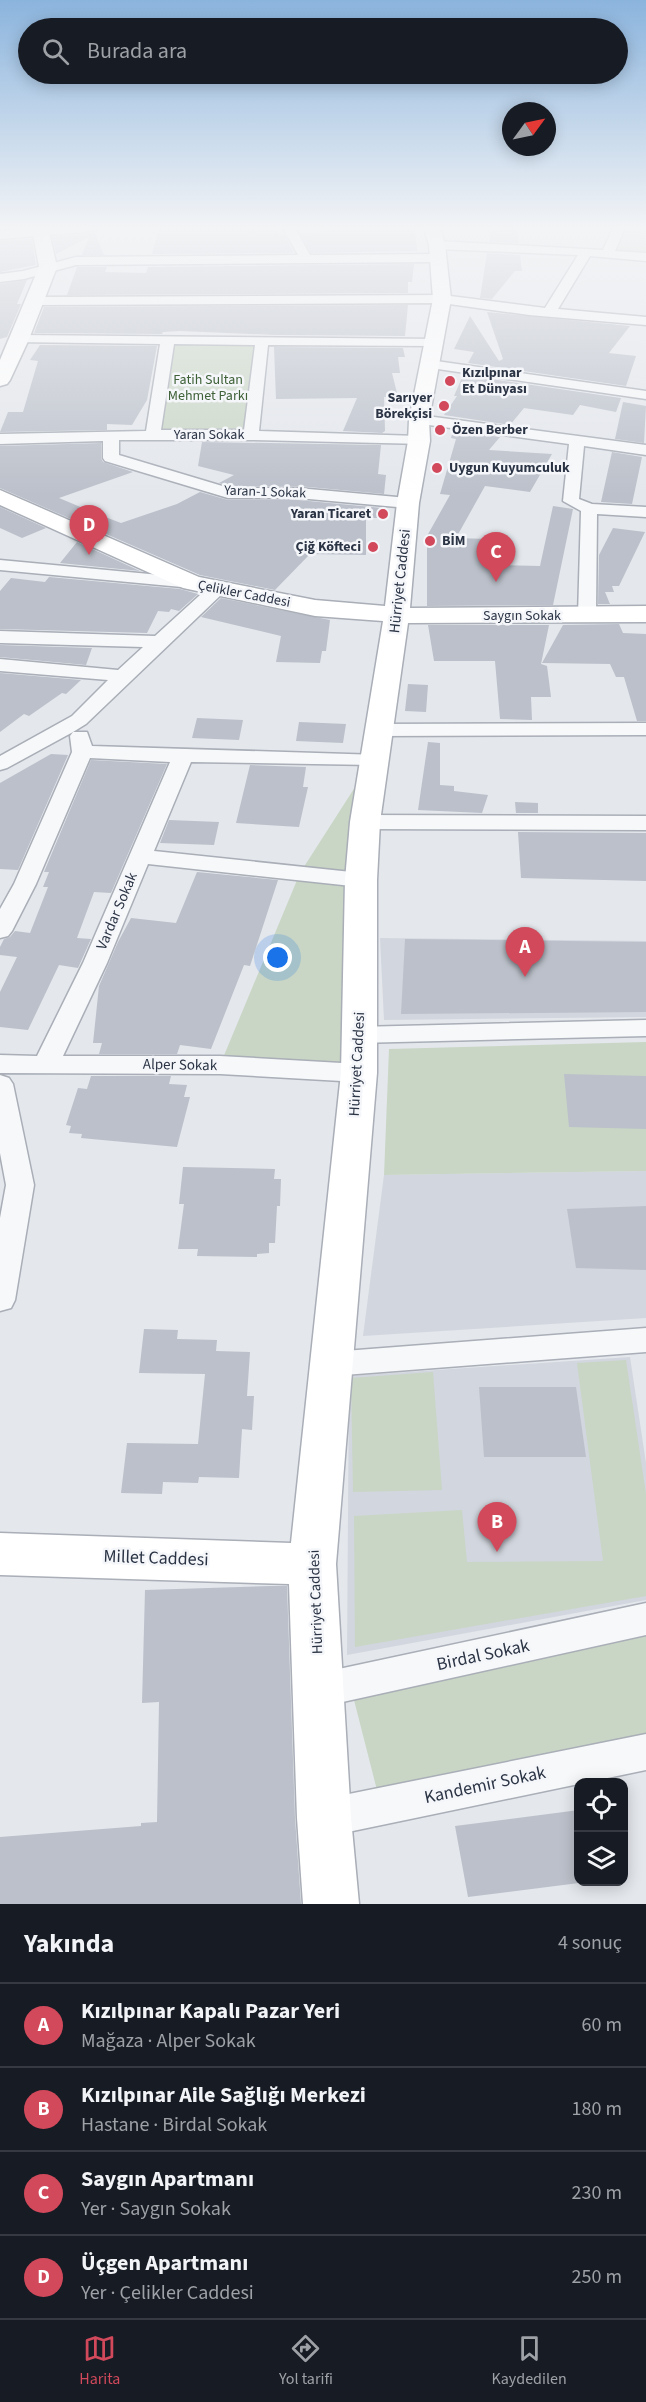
<!DOCTYPE html>
<html lang="tr">
<head>
<meta charset="utf-8">
<style>
  body { margin:0; font-family:"Source Sans 3",sans-serif; background:#20242c; color:#f1f3f6 }
  .controls { position:absolute; right:18px; bottom:18px; display:grid; overflow:hidden; border-radius:12px; box-shadow:0 3px 15px #0003 }
  .controls button { width:54px; height:54px; display:grid; place-items:center; padding:0; border:0; border-bottom:2px solid #363941; background:#171b24; color:#f1f3f6; font:30px sans-serif }
  .compass { position:absolute; left:502px; top:102px; width:54px; height:54px; border-radius:50%; background:#171b24; box-shadow:0 3px 15px #0003; rotate:57deg }
  .you { position:absolute; left:278px; top:958px; width:21px; height:21px; margin:-15px; border:4px solid #fff; border-radius:50%; background:#1a73e8; box-shadow:0 0 0 9px #1a73e833 }
  .badge { display:grid; place-items:center; width:39px; height:39px; border-radius:50%; background:#d1495b; color:#fff; font-size:20px; font-weight:700 }
  .pin { position:absolute; translate:-50% -50px; filter:drop-shadow(0 2px 3px #0008) }
  .pin::after { content:''; position:absolute; top:32px; width:21px; height:18px; background:inherit; clip-path:polygon(0 0,100% 0,50% 100%) }
  .list { margin:0; padding:0; list-style:none }
  h2 { display:flex; justify-content:space-between; align-items:center; height:78px; margin:0; padding:0 24px; font-size:26px }
  h2 small { font-size:20px; font-weight:400; color:#9ea1a6 }
  .list li { display:grid; grid-template-columns:39px 1fr auto; gap:18px; align-items:center; box-sizing:border-box; height:84px; padding:0 24px; border-top:2px solid #363941 }
  .list b { display:block; font-size:22px; white-space:nowrap }
  .list p { margin:0; font-size:20px; white-space:nowrap; color:#9ea1a6 }
  .list em { font-size:20px; font-style:normal; color:#9ea1a6 }
  .icon { flex:none; width:33px; height:33px; fill:none; stroke:currentColor; stroke-width:2; stroke-linecap:round; stroke-linejoin:round }
  .map { position:relative; flex:none; width:646px; height:1904px; overflow:hidden }
  .search { position:absolute; background:#171b24; box-shadow:0 3px 15px #0003; left:18px; right:18px; top:18px; height:66px; display:flex; align-items:center; gap:15px; box-sizing:border-box; padding:0 21px; border-radius:33px; color:#9ea1a6; font-size:22px }
  .sheet { height:414px; background:#171b24 }
  nav { display:flex; justify-content:space-around; align-items:center; box-sizing:border-box; height:84px; border-top:2px solid #363941; background:#171b24; font-size:16px; color:#9ea1a6 }
  nav a { display:grid; justify-items:center; gap:3px }
  nav .on { color:#d1495b }
  .map>svg:first-child { display:block }
  .built { fill:#d2d6de }
  .green { fill:#c9d6c5 }
  .building { fill:#bbc0ca }
  .lines { fill:none; stroke-linecap:round; stroke-linejoin:round }
  .street-casing { stroke:#a9aeb7; stroke-width:3 }
  .secondary-casing { stroke:#a9aeb7; stroke-width:3 }
  .street { fill:#f7f8fa; fill-rule:evenodd }
  .secondary { fill:#fff; fill-rule:evenodd }
  .poi-dot { fill:#d1495b; stroke:#f4f6f9; stroke-width:2 }
  .labels { text-anchor:middle; dominant-baseline:central; stroke-width:5; stroke-linejoin:round; paint-order:stroke }
  .far-poi-label { font-size:14px; font-weight:bold; fill:#2b3445; stroke:#f4f6f9; text-anchor:start }
  .far-park-label { font-size:14px; fill:#3f6138; stroke:#f4f6f9 }
  .far-street-label { font-size:14px; fill:#2b3445; stroke:#f4f6f9 }
  .street-label { font-size:15px; fill:#2b3445; stroke:#f4f6f9 }
  .near-street-label { font-size:18px; fill:#2b3445; stroke:#f4f6f9 }
</style>
</head>
<body>
<div class="map">
<svg width="646" height="1904" viewBox="0 0 646 1904">
  <rect width="100%" height="100%" fill="#e4e7ec"/>
  <path class="built" d="M380 938 646 941V1017L384 1020Z
    M646 1171V1318L363 1336 384 1175Z
    M630 1357 646 1463V1600L347 1655 349 1376Z"/>
  <path class="green" d="M619 228H646V257L607 254Z
    M171 341 258 342 247 433 157 432Z
    M373 759 359 1073 220 1065 300 873Z
    M646 1042V1171L384 1175 389 1049Z
    M626 1360 646 1494V1596L355 1647 354 1516 462 1510 467 1562 603 1561 577 1363Z
    M433 1372 442 1490 353 1492 351 1378Z
    M646 1635V1735L380 1802 354 1700Z"/>
  <path class="building" d="M92 228 101 230 95 233 104 255H82L89 237 56 254 52 237 84 234Z
    M159 228H278L279 235 284 234 294 253 152 254Z
    M335 228H415L417 251 311 253 300 233 337 230Z
    M517 229 519 243 489 242 491 230Z
    M32 239 36 265 0 272V241Z
    M487 253 520 255 522 271H515L492 299 480 298Z
    M414 264 412 282H408V293L67 295 77 267H107L105 272 146 273 148 267Z
    M27 280 17 304H21L7 337 0 339V284Z
    M408 305 405 336 275 335 180 331 163 332 162 334 34 333 44 307Z
    M487 312 630 326 609 353 636 356 626 386 468 363 474 352 454 349 470 316 499 361 503 359Z
    M40 345 157 346 147 400 132 425 107 424V430L0 432 8 412H23L38 361 30 360Z
    M274 347 403 348 405 357H398L400 373H392L398 397H384L385 431 382 433 343 431 357 398 276 399Z
    M463 375 621 398 616 412 580 405 573 415 524 408 510 425 444 415 457 396H454Z
    M623 402 646 406 644 443 615 439Z
    M453 431 500 437 489 450 552 454 530 492 485 486 456 538 488 539 490 565 540 566 553 506 573 509 553 605 427 606V536L450 495 440 494 456 439 451 438Z
    M202 442 381 445 378 474 386 475 384 494 298 486H229L219 483 234 475 198 466Z
    M101 443V458L103 462 133 472 59 498 90 511 71 519 0 488V446Z
    M612 452 642 457 632 504 601 502Z
    M200 492 228 500H298L382 508 380 518H366V555L310 554 275 590 200 575 90 527 100 515 121 523 177 504Z
    M0 507 46 528 22 538 0 528Z
    M613 528 645 532 619 586H612L614 592H605L610 604H598L599 555Z
    M77 542 140 571 60 563Z
    M49 577 180 589 198 594 179 611 171 609 169 612 158 611 147 633 0 629V591L11 578 45 582Z
    M221 598 330 620 326 651H322L320 663 276 662 281 636 201 617Z
    M619 624 623 633 646 634V721H637L624 677H616L610 664 542 663 563 625Z
    M428 625H549L541 664 547 666 551 697H531L532 720 500 719 495 661H434Z
    M0 645 92 648 86 665 0 657Z
    M0 673 81 680 66 694 62 693 29 716 24 714 0 732Z
    M408 684 428 685 426 712 405 711Z
    M197 718 243 720 239 740 192 738Z
    M299 722 346 724 343 743 296 741Z
    M428 742 440 743V785L454 786V791L488 795 482 813 418 810Z
    M51 754 68 755 18 870 0 869V783Z
    M91 760 167 764 111 893 94 892 77 938 91 939 78 968 59 965 28 1030 0 1027V992L17 957 0 955V947L4 939 10 937 15 931 30 933 48 887H43L49 872H44Z
    M250 765 306 767 303 787H308L299 827 236 823Z
    M515 802 538 803V813H516Z
    M169 820 219 822 214 845 160 843Z
    M518 832 646 833V881L521 878Z
    M197 872 278 880 250 966 244 965 211 1049 180 1045 177 1054H99L102 1043H93L99 986 118 942 131 918 176 923Z
    M405 939 646 942V1012L401 1014Z
    M564 1074 646 1076V1129L569 1127Z
    M91 1076H171L169 1084 187 1085 184 1097H190L177 1147 81 1138 82 1134 69 1133 71 1126 66 1125 78 1088 87 1089Z
    M183 1167 275 1169 274 1179H281L280 1206H277L275 1243H269V1253L257 1254V1257L197 1256 198 1249H178L184 1204H179Z
    M646 1206V1270L576 1268 567 1209Z
    M144 1329 178 1330 177 1339 217 1340 216 1351 250 1352 247 1396H254L252 1430 242 1429 239 1478 199 1477 198 1483 163 1482 162 1494 121 1493 127 1443 198 1444 205 1374 139 1373Z
    M479 1387H576L586 1457H484Z
    M270 1586H287L295 1818 301 1904H0V1837L141 1826V1823L157 1822 159 1702 142 1703 145 1590Z
    M579 1810V1883L468 1897 455 1826Z"/>
  <g class="lines">
    <defs>
      <path id="street" d="M36 228H90L84 232 0 239V231Z
        M283 228H295L310 255 438 254 444 258 438 262 76 265 24 279 0 282V274L23 271 76 257 298 255Z
        M613 228H625L615 251 646 253V261L590 256 558 309 646 317V325L529 315 442 303 36 305 29 301 36 297 442 295 545 308 578 255 437 249 431 245 437 241 603 250Z
        M20 335 439 339 441 342 434 346 268 345 259 431 419 436 427 441 424 444 251 440H119V455L229 488H298L408 498 416 503 408 508 298 498H228L105 461 103 458V441L0 444V434L146 431 160 344 15 342 13 339ZM174 344 255 345 244 430H161Z
        M429 360 646 391V399L424 367 422 364 424 361Z
        M419 415 646 445V455L584 446 579 499 592 504 646 507V517L597 514 596 616 593 620H581L578 616 581 511 563 501 569 444 414 423 411 420Z
        M0 560 192 578 198 579 201 583 198 587 192 588 0 570Z
        M217 584 223 585 226 589 223 593 86 724 73 732H87L92 746 380 755 383 759 380 763 373 765 191 762 154 851 361 873 369 875 372 880 369 885 361 887 148 864 107 963 63 1056H220L359 1064 368 1067 372 1073 368 1079 359 1082 220 1074 0 1073V1055L37 1056 83 963 170 762 90 758 36 884 12 931 8 936 0 938V909L14 884 72 752 70 736 73 732 7 768 0 770V756L72 716 108 680 0 671V659L118 670 143 647 0 643V631L155 636 211 585Z
        M646 723V735L379 736 372 734 369 730 372 726 379 724Z
        M365 815 646 816V830L365 829 357 827 354 822 357 817Z
        M646 1020V1036L357 1043 348 1041 344 1035 348 1029 357 1027Z
        M0 1075 9 1078 13 1084 34 1185 15 1300 11 1308 0 1311V1218L6 1185 0 1153Z
        M646 1328V1352L331 1376 320 1373 316 1364 320 1355 331 1352Z
        M646 1603V1635L320 1707 307 1702 302 1690 307 1678 320 1673Z
        M646 1734V1770L324 1837 310 1832 305 1818 310 1804 324 1799Z"/>
      <path id="secondary" d="M32 228H48L57 267 29 339 10 380 7 384 0 386V360L39 267Z
        M424 228H440L445 245 451 299 429 420 430 441 419 503 410 608 646 606V622L408 623 380 822 377 880V1073L336 1564 351 1818 359 1904H303L297 1818 289 1584 0 1575V1533L291 1543 341 1073 345 880 350 822 383 621 315 616 183 588 0 505V490L199 577 315 600 385 606 397 503 408 441 409 420 433 299 429 245Z"/>
    </defs>
    <use href="#street" class="street-casing"/>
    <use href="#secondary" class="secondary-casing"/>
    <use href="#street" class="street"/>
    <use href="#secondary" class="secondary"/>
  </g>
  <linearGradient id="sky" x2="0" y2="1"><stop stop-color="#8bb4dd"/><stop offset="0.46" stop-color="#f3f4f6"/><stop offset="1" stop-color="#f3f4f6" stop-opacity="0"/></linearGradient>
  <rect width="646" height="495" fill="url(#sky)"/>
  <g class="poi-dot">
    <circle cx="450" cy="381" r="6"/>
    <circle cx="444" cy="406" r="6"/>
    <circle cx="440" cy="430" r="6"/>
    <circle cx="437" cy="468" r="6"/>
    <circle cx="383" cy="514" r="6"/>
    <circle cx="430" cy="541" r="6"/>
    <circle cx="373" cy="547" r="6"/>
  </g>
  <g class="labels">
    <g class="far-poi-label">
      <text x="462" y="373">Kızılpınar<tspan x="462" dy="16">Et Dünyası</tspan></text>
      <text x="432" y="398" text-anchor="end">Sarıyer<tspan x="432" dy="16">Börekçisi</tspan></text>
      <text x="452" y="430">Özen Berber</text>
      <text x="449" y="468">Uygun Kuyumculuk</text>
      <text x="371" y="514" text-anchor="end">Yaran Ticaret</text>
      <text x="442" y="541">BİM</text>
      <text x="361" y="547" text-anchor="end">Çiğ Köfteci</text>
    </g>
    <g class="far-park-label">
      <text x="208" y="380">Fatih Sultan<tspan x="208" dy="16">Mehmet Parkı</tspan></text>
    </g>
    <g class="far-street-label">
      <text x="209" y="435">Yaran Sokak</text>
      <text transform="translate(265 492) rotate(2)">Yaran-1 Sokak</text>
      <text transform="translate(244 594) rotate(11)">Çelikler Caddesi</text>
      <text x="522" y="616">Saygın Sokak</text>
    </g>
    <g class="street-label">
      <text transform="translate(400 581) rotate(-84)">Hürriyet Caddesi</text>
      <text transform="translate(117 911) rotate(-67)">Vardar Sokak</text>
      <text transform="translate(357 1064) rotate(-87)">Hürriyet Caddesi</text>
      <text transform="translate(180 1065) rotate(1)">Alper Sokak</text>
      <text transform="translate(316 1602) rotate(-92)">Hürriyet Caddesi</text>
    </g>
    <g class="near-street-label">
      <text transform="translate(156 1558) rotate(2)">Millet Caddesi</text>
      <text transform="translate(483 1655) rotate(-12)">Birdal Sokak</text>
      <text transform="translate(485 1785) rotate(-12)">Kandemir Sokak</text>
    </g>
  </g>
</svg>
<div class="controls">
<button><svg class="icon" aria-label="locate" viewBox="0 0 24 24"><circle cx="12" cy="12" r="6"/><path d="M12 2v4M12 18v4M2 12h4M18 12h4"/></svg></button>
<button><svg class="icon" aria-label="layers" viewBox="0 0 24 24"><path d="M12 4l9 5-9 5-9-5zM3 14l9 5 9-5"/></svg></button>
</div>
<svg class="compass" viewBox="-18 -18 36 36"><path d="M0-13l5 13h-10z" fill="#e53935"/><path d="M0 13l5-13h-10z" fill="#9ea1a6"/></svg>
<div class="you"></div>
<div class="pin badge" style="left:525px;top:977px">A</div>
<div class="pin badge" style="left:497px;top:1552px">B</div>
<div class="pin badge" style="left:496px;top:582px">C</div>
<div class="pin badge" style="left:89px;top:555px">D</div>
<div class="search"><svg class="icon" aria-label="search" viewBox="0 0 24 24"><circle cx="10" cy="10" r="6"/><path d="M15 15l6 6"/></svg>Burada ara</div>
</div>
<section class="sheet">
<h2>Yakında<small>4 sonuç</small></h2>
<ul class="list">
<li><span class="badge">A</span><div><b>Kızılpınar Kapalı Pazar Yeri</b><p>Mağaza · Alper Sokak</p></div><em>60 m</em></li>
<li><span class="badge">B</span><div><b>Kızılpınar Aile Sağlığı Merkezi</b><p>Hastane · Birdal Sokak</p></div><em>180 m</em></li>
<li><span class="badge">C</span><div><b>Saygın Apartmanı</b><p>Yer · Saygın Sokak</p></div><em>230 m</em></li>
<li><span class="badge">D</span><div><b>Üçgen Apartmanı</b><p>Yer · Çelikler Caddesi</p></div><em>250 m</em></li>
</ul>
</section>
<nav>
<a class="on"><svg class="icon" aria-label="map" viewBox="0 0 24 24"><path d="M3 6l6-2 6 2 6-2v14l-6 2-6-2-6 2zM9 4v14M15 6v14"/></svg>Harita</a>
<a><svg class="icon" aria-label="directions" viewBox="0 0 24 24"><path d="M12 3l9 9-9 9-9-9zM9 14v-3h6M13 9l2 2-2 2"/></svg>Yol tarifi</a>
<a><svg class="icon" aria-label="saved" viewBox="0 0 24 24"><path d="M7 4h10v16l-5-4-5 4z"/></svg>Kaydedilen</a>
</nav>
</body>
</html>
